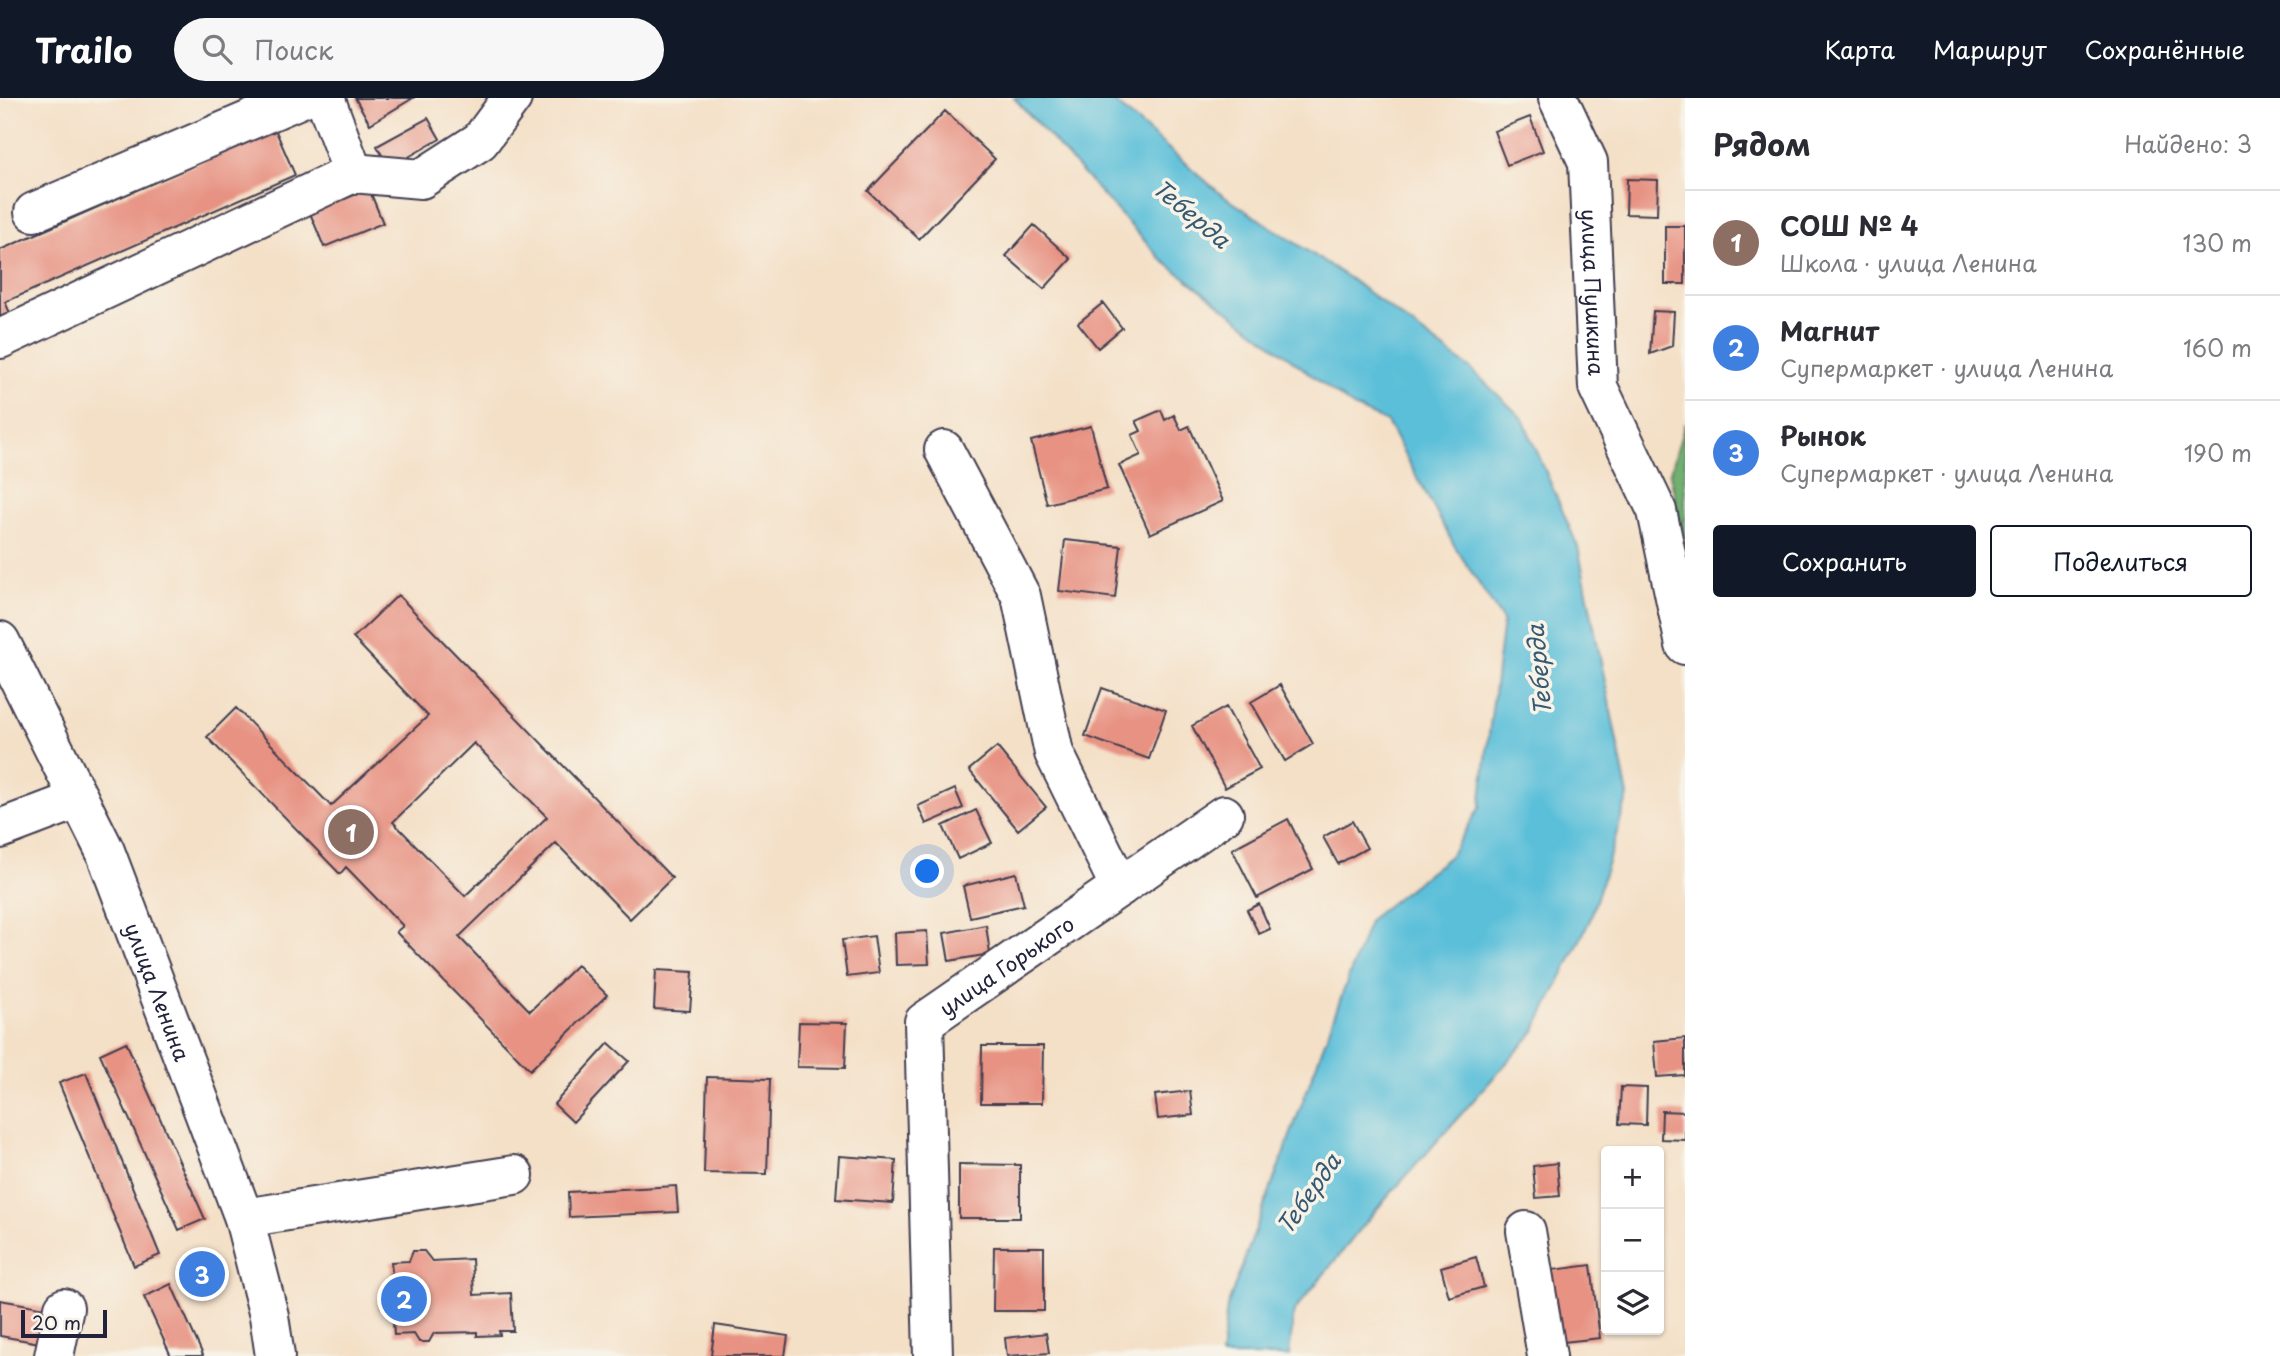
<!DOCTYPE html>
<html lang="ru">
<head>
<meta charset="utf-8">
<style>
  body { margin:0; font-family:"Playpen Sans",sans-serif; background:#f7f7f7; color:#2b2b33 }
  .controls { position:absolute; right:21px; bottom:21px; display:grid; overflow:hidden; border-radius:7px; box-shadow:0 2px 5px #0004 }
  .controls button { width:63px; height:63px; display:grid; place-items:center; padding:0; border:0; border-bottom:2px solid #e1e1e2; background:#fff; color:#2b2b33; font:35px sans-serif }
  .scale { position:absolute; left:21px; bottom:18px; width:86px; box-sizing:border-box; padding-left:7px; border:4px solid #22223b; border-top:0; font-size:19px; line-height:24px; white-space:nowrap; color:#22223b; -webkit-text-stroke:5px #f7f3e8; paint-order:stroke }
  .you { position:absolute; left:928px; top:774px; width:24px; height:24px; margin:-18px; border:5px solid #fff; border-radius:50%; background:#1a73e8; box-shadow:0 0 0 10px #1a73e833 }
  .badge { display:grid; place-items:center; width:46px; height:46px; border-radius:50%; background:#111827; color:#fff; font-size:23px; font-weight:700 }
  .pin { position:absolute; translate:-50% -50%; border:4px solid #fff; box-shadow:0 2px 7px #0006 }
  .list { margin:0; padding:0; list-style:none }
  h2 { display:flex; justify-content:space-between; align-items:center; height:91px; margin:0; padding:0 28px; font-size:30px }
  h2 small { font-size:23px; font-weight:400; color:#7c7c81 }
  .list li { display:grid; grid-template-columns:46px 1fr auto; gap:21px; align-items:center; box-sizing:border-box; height:105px; padding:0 28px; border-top:2px solid #e1e1e2 }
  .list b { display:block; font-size:26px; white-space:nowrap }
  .list p { margin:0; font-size:23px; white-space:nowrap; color:#7c7c81 }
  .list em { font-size:23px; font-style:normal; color:#7c7c81 }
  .actions { display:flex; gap:14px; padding:21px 28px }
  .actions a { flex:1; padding:16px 0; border:2px solid #111827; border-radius:7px; text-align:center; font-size:24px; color:#111827 }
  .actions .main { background:#111827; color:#fff }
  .icon { flex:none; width:38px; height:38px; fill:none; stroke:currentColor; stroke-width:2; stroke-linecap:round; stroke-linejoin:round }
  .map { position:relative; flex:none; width:1685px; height:1258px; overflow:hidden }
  header { display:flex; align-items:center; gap:42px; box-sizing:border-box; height:98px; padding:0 35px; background:#111827; color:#fff }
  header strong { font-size:33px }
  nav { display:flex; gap:38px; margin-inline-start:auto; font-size:24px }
  .search { width:490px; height:63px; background:#f7f7f7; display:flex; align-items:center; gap:18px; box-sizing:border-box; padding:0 24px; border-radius:38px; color:#7c7c81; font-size:26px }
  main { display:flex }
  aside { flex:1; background:#fff }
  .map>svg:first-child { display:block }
  .forest { fill:#72b072; stroke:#4a6956; stroke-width:2 }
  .water { fill:#5bbfd9; stroke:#3e708a; stroke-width:2 }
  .building { fill:#e79282; fill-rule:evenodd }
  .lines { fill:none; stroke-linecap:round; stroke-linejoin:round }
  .minor-casing { stroke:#423e50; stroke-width:42 }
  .major-casing { stroke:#423e50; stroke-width:42 }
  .minor { stroke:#fff; stroke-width:38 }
  .major { stroke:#fff; stroke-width:38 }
  .labels { text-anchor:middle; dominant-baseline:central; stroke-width:7; stroke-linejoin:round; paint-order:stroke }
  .street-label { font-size:21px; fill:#22223b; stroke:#f7f3e8 }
  .water-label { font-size:23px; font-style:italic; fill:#365972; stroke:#f7f3e8 }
</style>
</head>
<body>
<header>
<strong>Trailo</strong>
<div class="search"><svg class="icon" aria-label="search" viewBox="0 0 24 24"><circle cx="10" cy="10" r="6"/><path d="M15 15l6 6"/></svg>Поиск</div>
<nav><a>Карта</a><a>Маршрут</a><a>Сохранённые</a></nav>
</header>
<main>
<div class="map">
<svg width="1685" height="1258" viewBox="0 0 1685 1258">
  <rect width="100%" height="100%" fill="#f7f3e8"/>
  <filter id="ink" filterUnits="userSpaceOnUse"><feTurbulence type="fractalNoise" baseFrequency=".0143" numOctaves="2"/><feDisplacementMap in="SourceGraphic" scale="14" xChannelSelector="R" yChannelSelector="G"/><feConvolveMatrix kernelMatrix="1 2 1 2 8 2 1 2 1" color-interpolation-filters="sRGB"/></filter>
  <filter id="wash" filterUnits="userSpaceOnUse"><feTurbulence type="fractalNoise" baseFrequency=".00686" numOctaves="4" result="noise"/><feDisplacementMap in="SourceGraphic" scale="28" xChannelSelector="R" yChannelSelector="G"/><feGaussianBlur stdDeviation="1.57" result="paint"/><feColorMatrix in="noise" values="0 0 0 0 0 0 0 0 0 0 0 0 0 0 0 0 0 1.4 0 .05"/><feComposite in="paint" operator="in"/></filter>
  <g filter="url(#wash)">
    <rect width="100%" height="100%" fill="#f4e0c7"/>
    <path class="forest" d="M1685 325V448L1670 376Z"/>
    <path class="water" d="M1014 0H1110L1222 97 1352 182 1472 272 1523 321 1578 449 1628 698 1590 822 1535 933 1376 1112 1294 1213 1289 1258H1221L1227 1209 1370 821 1450 758 1480 709 1503 523 1454 447 1387 324 1353 309 1162 162Z"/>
    <g id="blocks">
      <path class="building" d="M355 0H413L370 26Z
        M945 13 995 61 919 141 868 93Z
        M1530 19 1543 53 1507 67 1494 33Z
        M428 20 440 41 389 70 377 48Z
        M275 31 295 77 5 204 10 215 0 219V152Z
        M1627 81 1658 82 1657 117 1626 116Z
        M369 91 383 125 324 149 310 115Z
        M1034 127 1071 161 1044 191 1006 158Z
        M1665 128H1685V186H1665Z
        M1103 205 1122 230 1098 250 1078 225Z
        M1653 213 1674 214 1672 248 1650 256Z
        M1161 312 1165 322 1174 317 1181 332 1189 328 1223 403 1150 436 1119 367 1141 357 1132 337 1141 333 1136 323Z
        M1091 328 1107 391 1047 406 1031 343Z
        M1065 442 1121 448 1115 500 1059 493Z
        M398 497 672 780 630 821 556 745 459 839 530 913 577 867 607 897 530 972 396 834 403 828 346 769 340 776 207 639 236 610 331 708 428 618 353 540ZM474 645 547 719 465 798 393 724Z
        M1280 587 1313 646 1285 663 1251 604Z
        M1102 590 1166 612 1149 661 1085 638Z
        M1226 609 1260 671 1225 690 1192 628Z
        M997 649 1046 709 1018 732 969 672Z
        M955 691 963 710 926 726 918 708Z
        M976 712 992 745 958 761 943 728Z
        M1288 721 1313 771 1257 800 1232 751Z
        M1352 723 1367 750 1338 766 1323 739Z
        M1016 775 1024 807 970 819 963 788Z
        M1259 806 1270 831 1259 836 1247 812Z
        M986 827 990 856 949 863 944 835Z
        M927 833 929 866 896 867 895 835Z
        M874 838 879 875 847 879 842 842Z
        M656 872 693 874 690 913 654 911Z
        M799 924 847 925 845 970 797 969Z
        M1685 940V977L1657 979 1654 943Z
        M126 944 205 1121 179 1132 100 956Z
        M609 945 629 963 573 1024 554 1006Z
        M982 948H1043L1042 1005H981Z
        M86 975 160 1157 134 1168 59 985Z
        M707 979 770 981 767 1076 704 1075Z
        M1621 989 1647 990 1646 1027 1619 1026Z
        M1190 993 1193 1017 1158 1021 1155 997Z
        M1662 1013 1685 1014V1042L1661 1041Z
        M839 1058 896 1062 893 1105 836 1101Z
        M1557 1065 1560 1098 1536 1100 1533 1068Z
        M959 1066 1020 1067V1120H959Z
        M676 1088 678 1114 569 1119 568 1094Z
        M994 1149H1044V1213H993Z
        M413 1153H424L432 1163 472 1161 474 1197 511 1195 513 1233H499L500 1237 477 1238V1234L434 1235 429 1244H419L414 1236 394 1237 393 1223 381 1208 380 1189 392 1174 391 1164 409 1163Z
        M1476 1159 1484 1189 1449 1199 1441 1169Z
        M1591 1167 1600 1240 1554 1245 1545 1173Z
        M171 1186 203 1257 201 1258H171L144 1199Z
        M0 1202 46 1210 40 1245 0 1238Z
        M715 1227 788 1238 785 1258H711Z
        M1046 1235 1049 1255 1007 1258 1005 1240Z"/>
    </g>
  </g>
  <g filter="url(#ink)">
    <use href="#blocks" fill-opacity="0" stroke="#423e50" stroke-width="2"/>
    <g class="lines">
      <defs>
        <g id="minor">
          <path id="s1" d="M1558 0 1588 64 1598 289 1657 413 1685 547"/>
          <path d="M353 75 421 81 480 43 512 0"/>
          <path d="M34 114 302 0"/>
          <path d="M0 241 353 75 325 0"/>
          <path d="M944 352 1021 498 1054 655 1120 789"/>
          <path d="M0 731 79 701"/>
          <path d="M244 1120 514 1077"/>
          <path d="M1526 1133 1547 1258"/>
          <path d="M54 1258 64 1210"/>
          <path id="s2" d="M933 1258 924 924 1224 717"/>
        </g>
        <g id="major">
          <path id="s3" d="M0 543 105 753 244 1120 269 1218 275 1258"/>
        </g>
      </defs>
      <use href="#minor" class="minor-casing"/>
      <use href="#major" class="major-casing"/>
      <use href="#minor" class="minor"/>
      <use href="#major" class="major"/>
    </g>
  </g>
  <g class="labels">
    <g class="street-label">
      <text stroke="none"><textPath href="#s1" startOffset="201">улица Пушкина</textPath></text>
      <text stroke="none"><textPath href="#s2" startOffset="434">улица Горького</textPath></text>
      <text stroke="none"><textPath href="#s3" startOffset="385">улица Ленина</textPath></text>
    </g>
    <g class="water-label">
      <text transform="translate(1192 115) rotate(40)">Теберда</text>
      <text transform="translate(1538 572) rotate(-95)">Теберда</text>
      <text transform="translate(1308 1095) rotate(-55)">Теберда</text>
    </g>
  </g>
</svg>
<div class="controls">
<button>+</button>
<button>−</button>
<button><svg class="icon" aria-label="layers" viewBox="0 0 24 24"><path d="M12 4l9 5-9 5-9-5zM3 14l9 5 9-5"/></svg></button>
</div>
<div class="scale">20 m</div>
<div class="you"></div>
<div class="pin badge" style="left:351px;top:734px;background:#8d6e63">1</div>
<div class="pin badge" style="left:404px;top:1201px;background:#3f7fe0">2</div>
<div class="pin badge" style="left:202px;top:1176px;background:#3f7fe0">3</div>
</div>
<aside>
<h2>Рядом<small>Найдено: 3</small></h2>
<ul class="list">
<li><span class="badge" style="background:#8d6e63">1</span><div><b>СОШ № 4</b><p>Школа · улица Ленина</p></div><em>130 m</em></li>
<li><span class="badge" style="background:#3f7fe0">2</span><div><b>Магнит</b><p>Супермаркет · улица Ленина</p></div><em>160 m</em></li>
<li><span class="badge" style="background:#3f7fe0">3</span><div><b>Рынок</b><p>Супермаркет · улица Ленина</p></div><em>190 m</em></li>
</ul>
<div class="actions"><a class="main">Сохранить</a><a>Поделиться</a></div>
</aside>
</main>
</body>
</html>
